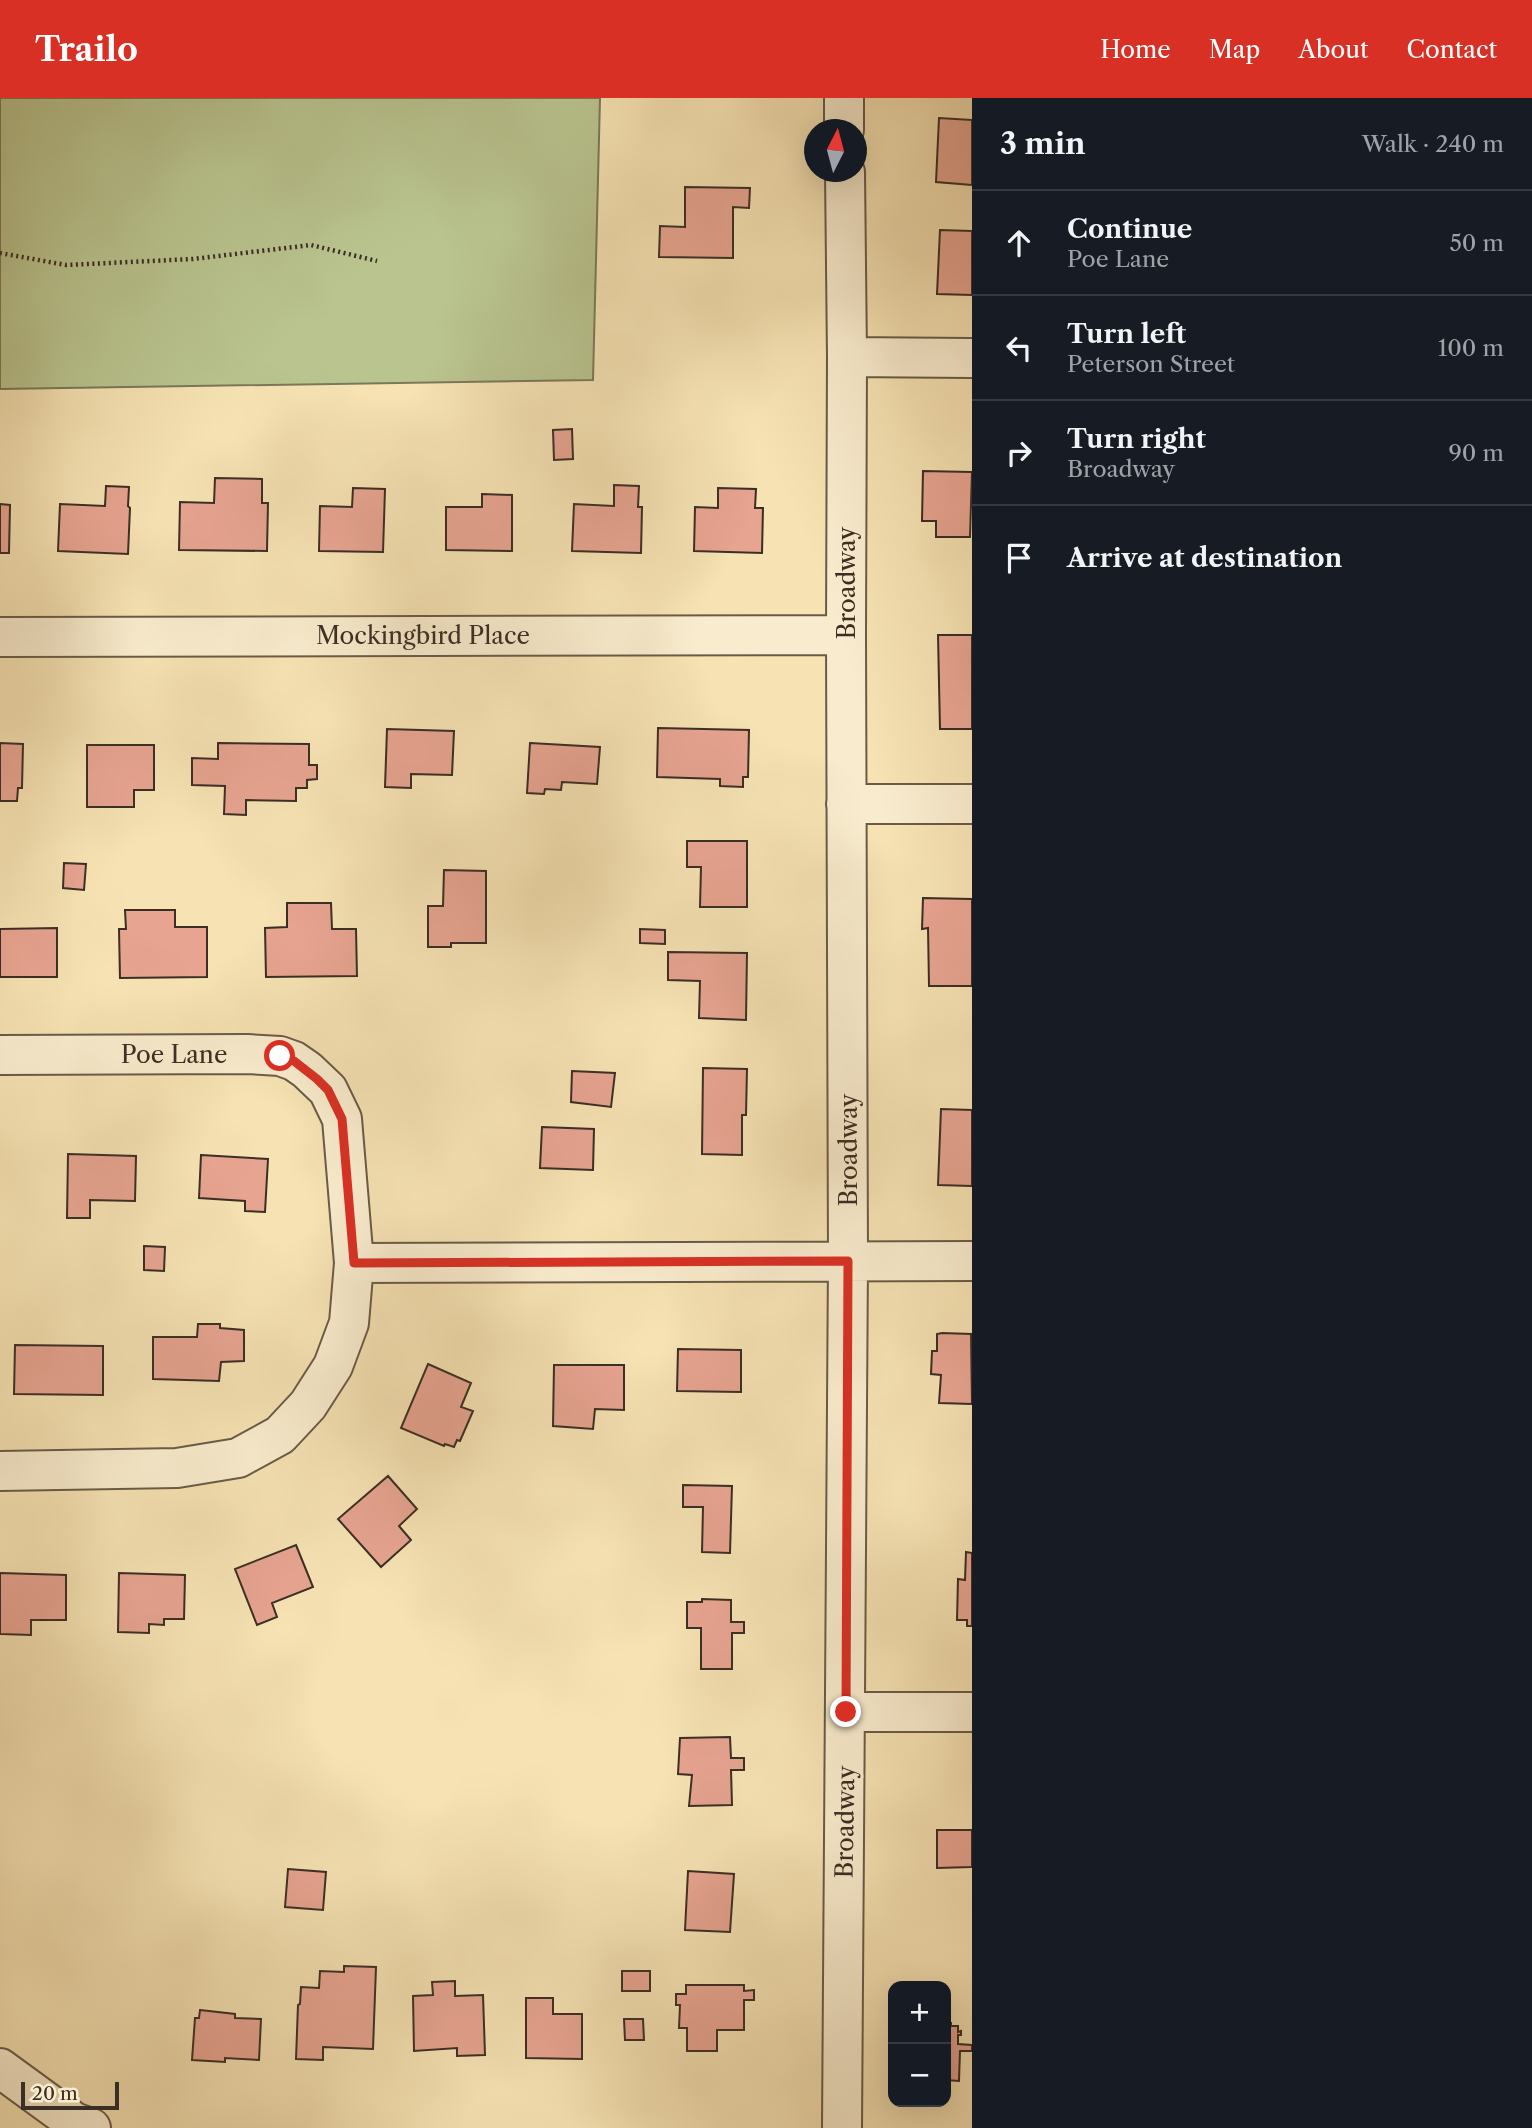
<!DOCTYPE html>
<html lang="en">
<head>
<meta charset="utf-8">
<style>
  body { margin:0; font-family:"Libre Caslon Text",serif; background:#242831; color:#f1f3f6 }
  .controls { position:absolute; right:21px; bottom:21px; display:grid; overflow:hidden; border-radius:14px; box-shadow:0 7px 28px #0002 }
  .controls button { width:63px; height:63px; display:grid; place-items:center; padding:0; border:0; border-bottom:2px solid #363941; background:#171b24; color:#f1f3f6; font:35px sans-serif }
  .compass { position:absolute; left:804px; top:21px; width:63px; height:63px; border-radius:50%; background:#171b24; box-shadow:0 7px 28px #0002; rotate:6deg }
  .scale { position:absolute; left:21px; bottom:18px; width:98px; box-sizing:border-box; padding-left:7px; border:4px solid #3b2e25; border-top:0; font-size:19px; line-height:24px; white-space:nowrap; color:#3b2e25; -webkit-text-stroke:5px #f9ecce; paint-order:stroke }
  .stop { position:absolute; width:21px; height:21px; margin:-16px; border:5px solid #d93025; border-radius:50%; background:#fff }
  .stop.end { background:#d93025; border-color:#fff; box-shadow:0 2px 7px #0008 }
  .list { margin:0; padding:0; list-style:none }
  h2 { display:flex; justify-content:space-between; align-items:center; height:91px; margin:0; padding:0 28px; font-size:30px }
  h2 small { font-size:23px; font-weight:400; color:#9ea1a6 }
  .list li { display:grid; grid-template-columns:46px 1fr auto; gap:21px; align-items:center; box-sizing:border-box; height:105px; padding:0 28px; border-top:2px solid #363941 }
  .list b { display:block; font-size:26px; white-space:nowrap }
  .list p { margin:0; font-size:23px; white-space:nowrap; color:#9ea1a6 }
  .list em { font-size:23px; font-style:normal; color:#9ea1a6 }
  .icon { flex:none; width:38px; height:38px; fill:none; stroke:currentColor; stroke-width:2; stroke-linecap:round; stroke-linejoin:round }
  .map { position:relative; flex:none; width:972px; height:2030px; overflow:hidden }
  header { display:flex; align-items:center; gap:42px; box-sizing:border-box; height:98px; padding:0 35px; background:#d93025; color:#fff }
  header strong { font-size:33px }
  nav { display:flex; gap:38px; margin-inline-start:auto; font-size:24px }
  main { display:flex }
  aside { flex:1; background:#171b24 }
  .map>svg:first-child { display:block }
  .green { fill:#b9c48f; stroke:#7a795a; stroke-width:2 }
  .building { fill:#e7a491; stroke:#3b2e25; stroke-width:2 }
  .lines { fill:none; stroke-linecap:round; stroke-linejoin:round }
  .minor-casing { stroke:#6a5b48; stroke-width:42 }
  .path { stroke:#3b2e25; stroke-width:4.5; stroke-dasharray:2 3.5; stroke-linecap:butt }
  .minor { stroke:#f9ecce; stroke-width:38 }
  .route { stroke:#d93025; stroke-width:9 }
  .labels { text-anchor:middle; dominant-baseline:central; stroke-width:6; stroke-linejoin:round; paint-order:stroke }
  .street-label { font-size:24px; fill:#3b2e25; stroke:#f9ecce }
</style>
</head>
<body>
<header>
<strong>Trailo</strong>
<nav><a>Home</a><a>Map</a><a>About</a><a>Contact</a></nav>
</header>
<main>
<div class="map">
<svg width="972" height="2030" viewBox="0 0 972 2030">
  <rect width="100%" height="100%" fill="#f6e2b3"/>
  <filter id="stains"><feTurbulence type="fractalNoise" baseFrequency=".00286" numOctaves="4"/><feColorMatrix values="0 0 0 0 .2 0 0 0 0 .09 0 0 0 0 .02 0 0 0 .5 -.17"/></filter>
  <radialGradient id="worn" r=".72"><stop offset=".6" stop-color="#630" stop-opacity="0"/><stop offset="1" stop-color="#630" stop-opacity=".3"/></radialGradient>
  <path class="green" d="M0 0H600L593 282 0 291Z"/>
  <path class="building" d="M939 20 972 22V87L936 84Z
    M685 89 750 90 749 110 733 109V160L659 159 660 128 685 129Z
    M940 132 972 133V197L937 196Z
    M572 331 573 361 554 362 553 332Z
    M923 373 972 374 970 439H936V423H922Z
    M215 380 262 381V405H268L267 453 179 452 180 404 214 405Z
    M614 387 639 388 638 409H642L641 455 572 453 574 406 614 408Z
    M106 388 129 389 128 408 130 410 128 456 58 453 60 406 105 408Z
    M353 390 385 391 383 454 319 453 320 408 352 409Z
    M718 390 756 391 755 410H763L762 455 694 453 695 409 718 410Z
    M482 396 512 397V453L446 452V409H482Z
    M0 406 10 407 9 455H0Z
    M938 537H972V631H940Z
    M658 630 749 632 748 679H743V689L720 688V681L657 679Z
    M387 631 454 633 452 677 411 676V690L385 689Z
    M0 645 23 646 22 690H18L17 703H0Z
    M218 645 309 646V667H317V681L307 682V690H296V703L246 702V717L224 716 225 688 192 687V660L218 661Z
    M530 645 600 649 597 686 562 684 561 692 545 691 544 696 527 695Z
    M87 647H154V692H134V709H87Z
    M687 743H747V809H700L701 769H687Z
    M64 765 86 766 84 792 63 790Z
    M444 772 486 773V845H451V849H428V808H443Z
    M923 800 972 801V888H929L928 830 922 831Z
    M287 805H331L332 831H356L357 878 266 879 265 830 287 829Z
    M125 812H175V829H207V879L120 880 119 831H126Z
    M57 830V879H0V831Z
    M640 831 665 832V846L640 845Z
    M668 854 747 855 746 922 699 920 700 883 668 882Z
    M703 970 747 971 746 1017H742V1057L702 1056Z
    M572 973 615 975 611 1009 571 1004Z
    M941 1011 972 1012V1088L938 1087Z
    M542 1029 594 1031 593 1072 540 1070Z
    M68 1056 136 1058 135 1103 90 1102V1120H67Z
    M201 1057 268 1061 265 1114 245 1113V1103L199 1100Z
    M144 1148 165 1149 164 1173 144 1172Z
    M198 1226H220V1230L244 1232V1263L221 1264 219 1283 153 1281V1239H197Z
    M942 1235 971 1236 972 1306 939 1305 941 1277 931 1276 932 1253H937V1236Z
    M15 1247 103 1248V1297L14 1296Z
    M678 1251 741 1252V1294L677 1293Z
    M428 1266 471 1285 461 1309 473 1313 460 1343 457 1342 454 1349 445 1346 444 1348 401 1330Z
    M554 1267H624V1312L595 1311 593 1331 553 1328Z
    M388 1378 417 1411 399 1428 411 1442 381 1469 338 1421Z
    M683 1387 732 1388 730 1455 702 1454 703 1409H683Z
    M296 1447 313 1489 272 1505 277 1519 257 1527 235 1471Z
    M966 1454 972 1455V1528H967V1522H957L958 1481 965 1482Z
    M0 1475 66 1477V1522H31V1537L0 1536Z
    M119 1475 185 1477 184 1521H164V1527L149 1526V1535L118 1534Z
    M702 1501 731 1502V1524H744V1535H732V1571H701V1530H687V1504H702Z
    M730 1639 731 1660H744V1672H731L732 1707 689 1708 692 1677 678 1676 680 1640Z
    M937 1732H972V1769L937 1770Z
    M288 1771 326 1774 323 1812 285 1809Z
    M688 1773 734 1776 730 1834 685 1832Z
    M344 1868 376 1869 373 1951 323 1949V1962L296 1961 298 1907 300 1906 301 1889 319 1890 320 1873 344 1874Z
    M622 1873H650V1893H622Z
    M455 1883V1898L483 1897 485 1957 457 1958V1950L414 1953 413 1898 433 1897 432 1884Z
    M686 1887H744V1893L754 1892V1902H744V1932H717V1953H687V1930H679L680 1907H676V1896H686Z
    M526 1900H553V1916H582V1961L526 1960Z
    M200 1912 235 1916V1920L261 1921 259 1962 225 1960V1964L192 1962 195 1920H199Z
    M624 1921H643L644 1942H625Z
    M947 1925H951V1928H958V1934L961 1933V1937H958V1946L972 1947V1953H960L959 1983 946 1982Z"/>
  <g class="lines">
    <defs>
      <path id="minor" d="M844 0V32
        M847 259 972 260
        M0 539 846 537
        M846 706H972
        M0 957 247 956 280 958 294 963 307 972 328 992 342 1021 354 1165 349 1225 333 1268 308 1307 280 1337 238 1360 177 1370 0 1373
        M354 1165 972 1163
        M846 1614H972
        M0 1970 74 2024 91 2030
        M842 2030 848 1163 846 537 847 259 845 74"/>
    </defs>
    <use href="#minor" class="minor-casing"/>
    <path class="path" d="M0 155 66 167 193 161 311 147 377 163"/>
    <use href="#minor" class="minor"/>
  </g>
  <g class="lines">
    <path class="route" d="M280 958 294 963 317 981 328 992 342 1021 354 1165 848 1163 846 1614"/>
  </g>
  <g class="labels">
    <g class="street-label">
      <text transform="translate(846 485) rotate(-90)">Broadway</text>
      <text x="423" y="537">Mockingbird Place</text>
      <text x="174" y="956">Poe Lane</text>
      <text transform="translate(848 1052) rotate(-90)">Broadway</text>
      <text transform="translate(845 1724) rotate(-89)">Broadway</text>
    </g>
  </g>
  <rect width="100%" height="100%" filter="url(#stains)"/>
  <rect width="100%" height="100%" fill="url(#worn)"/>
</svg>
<div class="controls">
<button>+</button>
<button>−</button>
</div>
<svg class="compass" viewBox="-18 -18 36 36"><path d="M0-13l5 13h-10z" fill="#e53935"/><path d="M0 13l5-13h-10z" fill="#9ea1a6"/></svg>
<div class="scale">20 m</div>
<div class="stop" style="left:280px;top:958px"></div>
<div class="stop end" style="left:846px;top:1614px"></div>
</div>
<aside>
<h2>3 min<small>Walk · 240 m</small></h2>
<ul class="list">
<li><svg class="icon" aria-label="ahead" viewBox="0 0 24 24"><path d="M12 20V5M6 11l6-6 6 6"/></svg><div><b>Continue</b><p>Poe Lane</p></div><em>50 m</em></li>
<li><svg class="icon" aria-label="left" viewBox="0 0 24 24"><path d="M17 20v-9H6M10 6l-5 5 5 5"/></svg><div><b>Turn left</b><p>Peterson Street</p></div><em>100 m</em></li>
<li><svg class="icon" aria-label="right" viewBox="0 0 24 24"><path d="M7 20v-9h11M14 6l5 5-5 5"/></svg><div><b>Turn right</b><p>Broadway</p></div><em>90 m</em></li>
<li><svg class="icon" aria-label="arrive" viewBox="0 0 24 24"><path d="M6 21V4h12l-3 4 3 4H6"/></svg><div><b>Arrive at destination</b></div></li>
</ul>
</aside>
</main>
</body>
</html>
